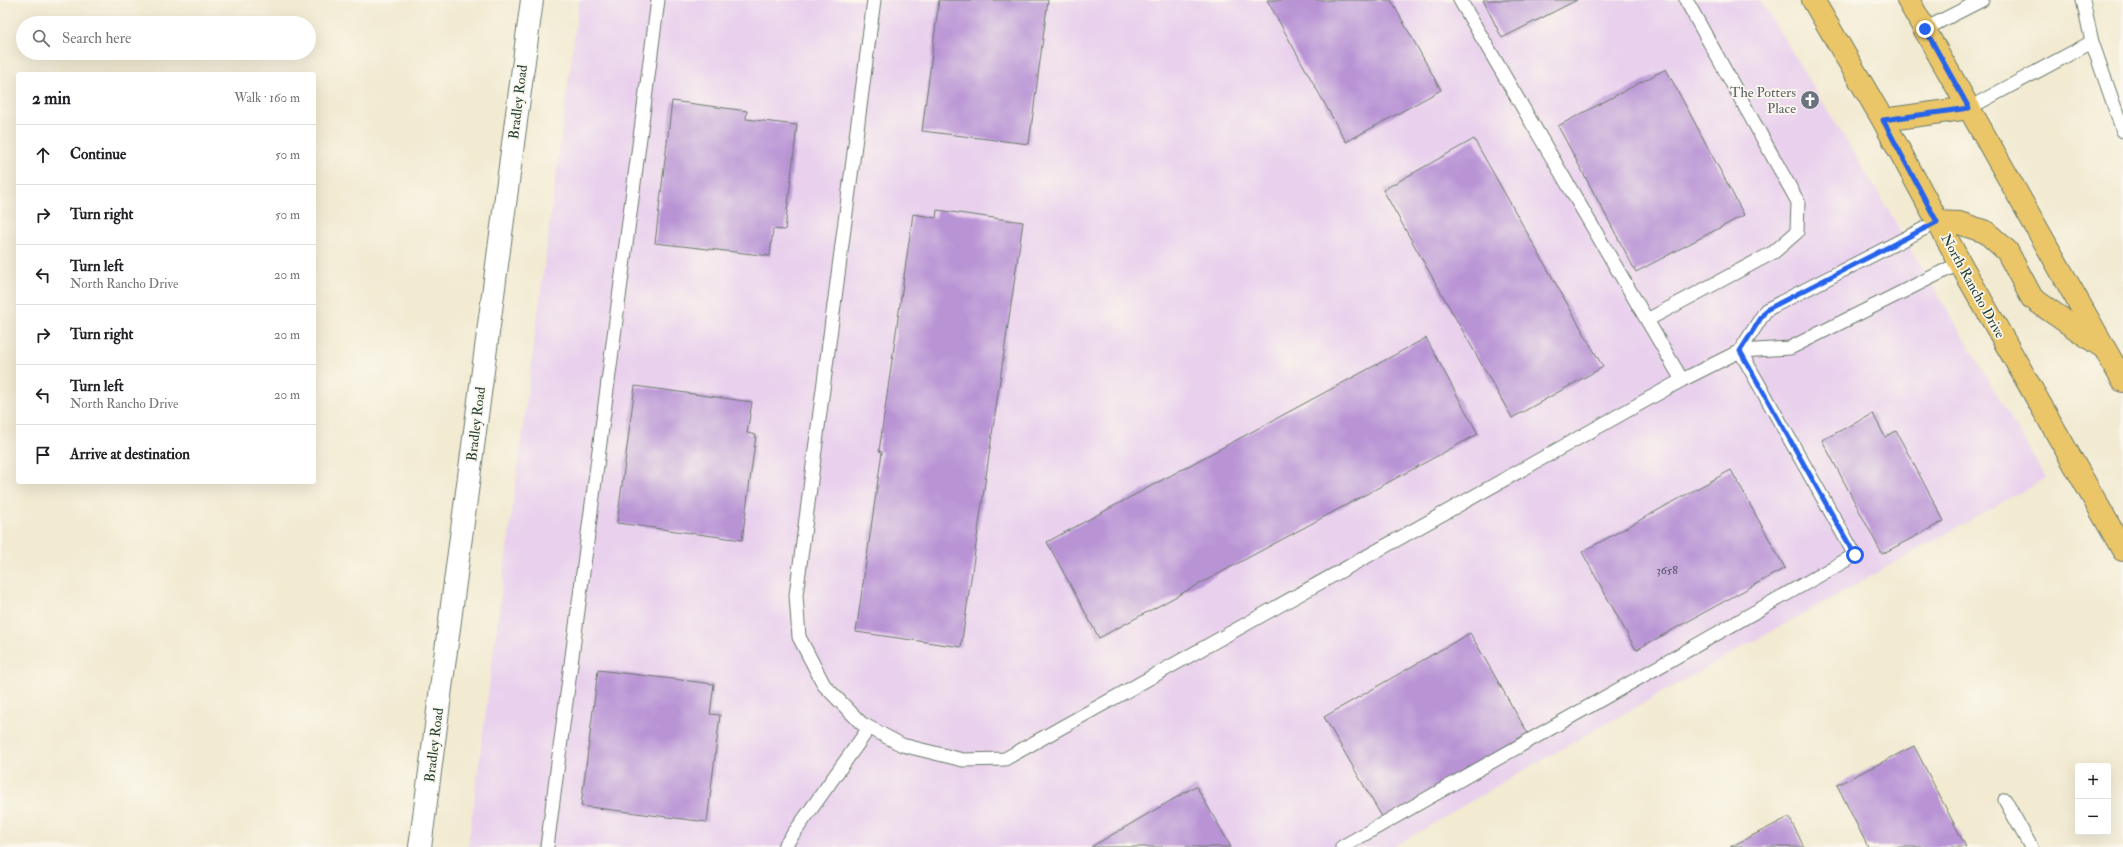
<!DOCTYPE html>
<html lang="en">
<head>
<meta charset="utf-8">
<style>
  body { margin:0; font-family:"IM FELL Double Pica",serif; background:#f2f2f2; color:#202124 }
  .controls { position:absolute; right:12px; bottom:12px; display:grid; overflow:hidden; border-radius:4px; box-shadow:0 4px 16px #0002 }
  .controls button { width:36px; height:36px; display:grid; place-items:center; padding:0; border:0; border-bottom:1px solid #e0e0e0; background:#fff; color:#202124; font:20px sans-serif }
  .stop { position:absolute; width:12px; height:12px; margin:-9px; border:3px solid #2563eb; border-radius:50%; background:#fff }
  .stop.end { background:#2563eb; border-color:#fff; box-shadow:0 1px 4px #0008 }
  .list { margin:0; padding:0; list-style:none }
  h2 { display:flex; justify-content:space-between; align-items:center; height:52px; margin:0; padding:0 16px; font-size:17px }
  h2 small { font-size:13px; font-weight:400; color:#757577 }
  .list li { display:grid; grid-template-columns:26px 1fr auto; gap:12px; align-items:center; box-sizing:border-box; height:60px; padding:0 16px; border-top:1px solid #e0e0e0 }
  .list b { display:block; font-size:15px; white-space:nowrap }
  .list p { margin:0; font-size:13px; white-space:nowrap; color:#757577 }
  .list em { font-size:13px; font-style:normal; color:#757577 }
  .icon { flex:none; width:22px; height:22px; fill:none; stroke:currentColor; stroke-width:2; stroke-linecap:round; stroke-linejoin:round }
  .map { position:relative; flex:none; width:2123px; height:847px; overflow:hidden }
  .search { position:absolute; background:#fff; box-shadow:0 4px 16px #0002; left:16px; top:16px; width:300px; height:44px; display:flex; align-items:center; gap:10px; box-sizing:border-box; padding:0 14px; border-radius:22px; color:#757577; font-size:15px }
  .panel { position:absolute; background:#fff; box-shadow:0 4px 16px #0002; left:16px; top:72px; width:300px; height:412px; border-radius:4px }
  .map>svg:first-child { display:block }
  .built { fill:#e9d1ed }
  .building { fill:#b994d5 }
  .lines { fill:none; stroke-linecap:round; stroke-linejoin:round }
  .service-casing { stroke:#697a6b; stroke-width:15 }
  .tertiary-casing { stroke:#697a6b; stroke-width:24 }
  .primary-casing { stroke:#697a6b; stroke-width:24 }
  .service { stroke:#fff; stroke-width:13 }
  .tertiary { stroke:#fff; stroke-width:22 }
  .primary { stroke:#ebc669; stroke-width:22 }
  .route { stroke:#2563eb; stroke-width:5 }
  .labels { text-anchor:middle; dominant-baseline:central; stroke-width:3.5; stroke-linejoin:round; paint-order:stroke }
  .number-label { font-size:12px; fill:#46535c }
  .worship-label { font-size:14px; fill:#5b616d; stroke:#fbf7ec; text-anchor:end }
  .street-label { font-size:14px; fill:#1f3d34; stroke:#fbf7ec }
</style>
</head>
<body>
<div class="map">
<svg width="2123" height="847" viewBox="0 0 2123 847">
  <rect width="100%" height="100%" fill="#fbf7ec"/>
  <filter id="ink" filterUnits="userSpaceOnUse"><feTurbulence type="fractalNoise" baseFrequency=".025" numOctaves="2"/><feDisplacementMap in="SourceGraphic" scale="8" xChannelSelector="R" yChannelSelector="G"/><feConvolveMatrix kernelMatrix="1 2 1 2 8 2 1 2 1" color-interpolation-filters="sRGB"/></filter>
  <filter id="wash" filterUnits="userSpaceOnUse"><feTurbulence type="fractalNoise" baseFrequency=".012" numOctaves="4" result="noise"/><feDisplacementMap in="SourceGraphic" scale="16" xChannelSelector="R" yChannelSelector="G"/><feGaussianBlur stdDeviation="0.9" result="paint"/><feColorMatrix in="noise" values="0 0 0 0 0 0 0 0 0 0 0 0 0 0 0 0 0 1.4 0 .05"/><feComposite in="paint" operator="in"/></filter>
  <g filter="url(#wash)">
    <rect width="100%" height="100%" fill="#f2ead1"/>
    <path class="built" d="M579 0H1760L1877 191 2046 478 1536 763 1393 847H468Z"/>
    <g id="blocks">
      <path class="building" d="M939 0H1048L1029 144 922 131Z
        M1267 0H1391L1441 90 1346 142Z
        M1483 0H1577L1502 38Z
        M1666 69 1744 215 1636 272 1558 126Z
        M672 101 747 111 746 119 797 125 785 230 773 229 770 256 655 243Z
        M1474 139 1603 367 1512 418 1383 190Z
        M937 210 1023 222 961 647 856 632 882 452 879 451 913 214 936 218Z
        M1426 338 1478 434 1099 638 1047 542Z
        M635 386 752 402 747 433 756 435 742 540 617 523Z
        M1873 414 1885 437 1896 431 1944 521 1882 554 1822 440Z
        M1731 470 1785 568 1636 650 1582 552Z
        M1470 633 1531 739 1385 822 1324 717Z
        M598 670 714 684 710 714 720 715 707 822 581 806Z
        M1914 746 1966 847H1868L1837 785Z
        M1196 786 1231 847H1091Z
        M1789 817 1804 847H1730Z"/>
    </g>
  </g>
  <g filter="url(#ink)">
    <use href="#blocks" fill-opacity="0" stroke="#697a6b" stroke-width="1"/>
    <g class="lines">
      <defs>
        <path id="service" d="M874 0 796 595 799 637 824 685 861 723 902 745 963 760 1005 759 1682 380
          M1460 0 1682 380 1740 351 1790 348 1960 263
          M2083 0 2092 42 2123 131
          M1925 29 1982 0
          M1969 108 2092 42
          M1647 320 1774 252 1797 232 1798 202 1686 0
          M1740 351 1766 310 1937 222
          M2005 800 2031 847
          M547 847 658 0
          M784 847 869 728
          M1342 847 1855 555 1740 351"/>
        <path id="tertiary" d="M420 847 532 0"/>
        <path id="primary" d="M1813 0 1883 120 1960 263 2123 550
          M1908 0 2123 381
          M1883 120 1969 108
          M1937 222 1959 223 1986 232 2007 251 2032 298 2101 346"/>
      </defs>
      <use href="#service" class="service-casing"/>
      <use href="#tertiary" class="tertiary-casing"/>
      <use href="#primary" class="primary-casing"/>
      <use href="#service" class="service"/>
      <use href="#tertiary" class="tertiary"/>
      <use href="#primary" class="primary"/>
    </g>
  </g>
  <g class="lines" filter="url(#ink)">
    <path class="route" d="M1855 555 1740 351 1766 310 1937 222 1883 120 1969 108 1925 29"/>
  </g>
  <defs>
    <symbol id="church-disc" viewBox="-11 -11 22 22"><circle r="9.5" fill="#6b7280" stroke="#fbf7ec"/><path d="M-1.2-6h2.4v3.5h3.3v2.4h-3.3V6h-2.4V-.1h-3.3v-2.4h3.3Z" fill="#fff"/></symbol>
  </defs>
  <g fill-rule="evenodd">
    <use href="#church-disc" x="1799" y="89" width="22" height="22"/>
  </g>
  <g class="labels">
    <g class="number-label">
      <text x="1667" y="570">3658</text>
    </g>
    <g class="worship-label">
      <text x="1796" y="92">The Potters<tspan x="1796" dy="16">Place</tspan></text>
    </g>
    <g class="street-label">
      <text transform="translate(518 102) rotate(-83)">Bradley Road</text>
      <text transform="translate(1973 286) rotate(61)">North Rancho Drive</text>
      <text transform="translate(476 424) rotate(-83)">Bradley Road</text>
      <text transform="translate(434 745) rotate(-83)">Bradley Road</text>
    </g>
  </g>
</svg>
<div class="controls">
<button>+</button>
<button>−</button>
</div>
<div class="stop" style="left:1855px;top:555px"></div>
<div class="stop end" style="left:1925px;top:29px"></div>
<div class="search"><svg class="icon" aria-label="search" viewBox="0 0 24 24"><circle cx="10" cy="10" r="6"/><path d="M15 15l6 6"/></svg>Search here</div>
<section class="panel">
<h2>2 min<small>Walk · 160 m</small></h2>
<ul class="list">
<li><svg class="icon" aria-label="ahead" viewBox="0 0 24 24"><path d="M12 20V5M6 11l6-6 6 6"/></svg><div><b>Continue</b></div><em>50 m</em></li>
<li><svg class="icon" aria-label="right" viewBox="0 0 24 24"><path d="M7 20v-9h11M14 6l5 5-5 5"/></svg><div><b>Turn right</b></div><em>50 m</em></li>
<li><svg class="icon" aria-label="left" viewBox="0 0 24 24"><path d="M17 20v-9H6M10 6l-5 5 5 5"/></svg><div><b>Turn left</b><p>North Rancho Drive</p></div><em>20 m</em></li>
<li><svg class="icon" aria-label="right" viewBox="0 0 24 24"><path d="M7 20v-9h11M14 6l5 5-5 5"/></svg><div><b>Turn right</b></div><em>20 m</em></li>
<li><svg class="icon" aria-label="left" viewBox="0 0 24 24"><path d="M17 20v-9H6M10 6l-5 5 5 5"/></svg><div><b>Turn left</b><p>North Rancho Drive</p></div><em>20 m</em></li>
<li><svg class="icon" aria-label="arrive" viewBox="0 0 24 24"><path d="M6 21V4h12l-3 4 3 4H6"/></svg><div><b>Arrive at destination</b></div></li>
</ul>
</section>
</div>
</body>
</html>
